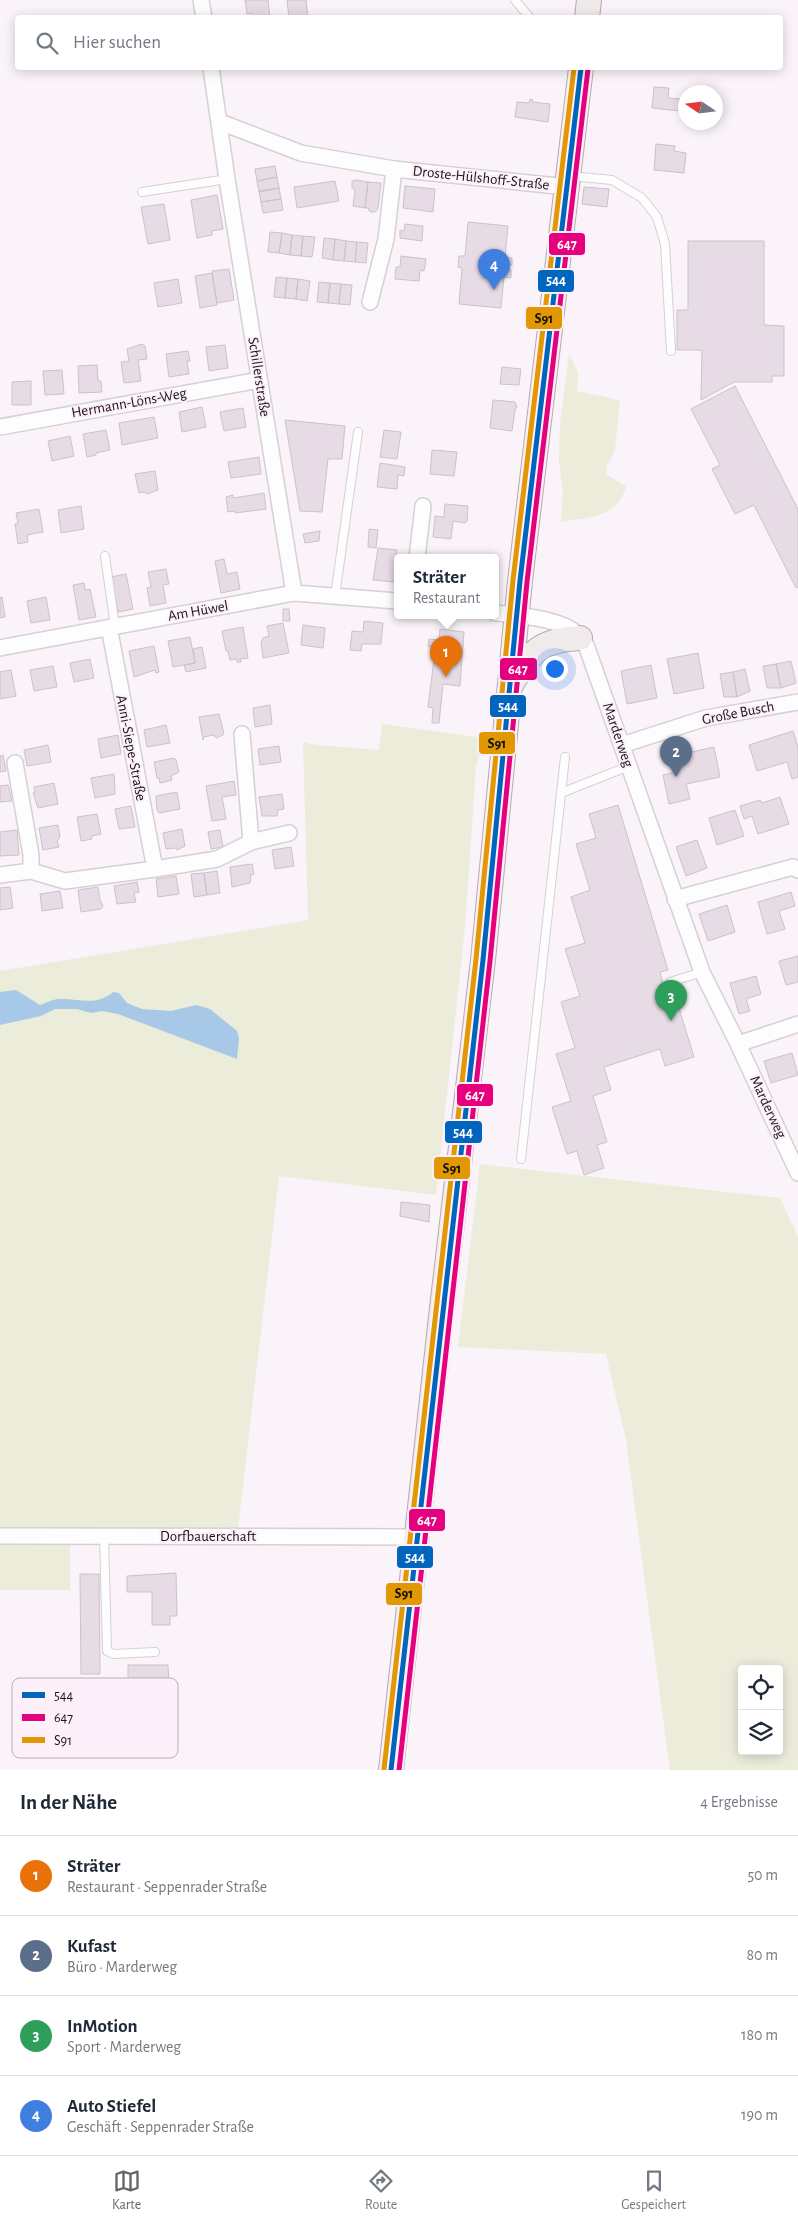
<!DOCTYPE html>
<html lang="de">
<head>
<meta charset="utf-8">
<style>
  body { margin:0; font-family:"Alegreya Sans",sans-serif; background:#f6f6f7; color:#1f2937 }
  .controls { position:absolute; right:15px; bottom:15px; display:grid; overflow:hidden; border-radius:5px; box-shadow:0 2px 12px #0003 }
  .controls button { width:45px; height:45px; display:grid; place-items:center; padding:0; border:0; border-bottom:1px solid #e0e1e3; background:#fff; color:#1f2937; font:25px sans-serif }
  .compass { position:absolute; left:678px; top:85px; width:45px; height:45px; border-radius:50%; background:#fff; box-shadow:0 2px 12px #0003; rotate:283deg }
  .you { position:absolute; left:554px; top:668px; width:18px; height:18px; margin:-12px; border:4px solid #fff; border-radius:50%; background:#1a73e8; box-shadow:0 0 0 8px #1a73e833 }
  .badge { display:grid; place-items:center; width:32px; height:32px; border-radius:50%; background:#686367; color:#fff; font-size:16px; font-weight:700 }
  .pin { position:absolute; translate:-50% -41px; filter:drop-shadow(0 1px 2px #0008) }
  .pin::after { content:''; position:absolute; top:26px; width:18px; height:15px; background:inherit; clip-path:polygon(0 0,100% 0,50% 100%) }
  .popup { position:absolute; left:394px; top:554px; width:105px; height:65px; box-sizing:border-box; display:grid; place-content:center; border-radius:5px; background:#fff; filter:drop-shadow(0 1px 4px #0005); font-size:16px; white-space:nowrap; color:#747a83 }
  .popup b { font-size:19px; color:#1f2937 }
  .popup::after { content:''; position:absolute; left:50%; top:100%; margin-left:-10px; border:10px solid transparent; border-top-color:#fff }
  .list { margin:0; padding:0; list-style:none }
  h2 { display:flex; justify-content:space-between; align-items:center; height:65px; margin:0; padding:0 20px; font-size:21px }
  h2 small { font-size:16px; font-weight:400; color:#747a83 }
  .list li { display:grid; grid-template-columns:32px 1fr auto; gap:15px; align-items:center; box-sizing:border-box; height:80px; padding:0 20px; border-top:1px solid #e0e1e3 }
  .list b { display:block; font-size:19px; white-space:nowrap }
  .list p { margin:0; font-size:16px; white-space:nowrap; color:#747a83 }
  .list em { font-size:16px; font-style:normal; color:#747a83 }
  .icon { flex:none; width:28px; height:28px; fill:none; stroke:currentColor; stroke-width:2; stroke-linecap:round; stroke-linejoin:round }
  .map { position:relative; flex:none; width:798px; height:1770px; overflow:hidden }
  .search { position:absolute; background:#fff; box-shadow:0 2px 12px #0003; left:15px; right:15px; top:15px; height:55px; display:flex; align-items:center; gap:12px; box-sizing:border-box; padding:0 18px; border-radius:5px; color:#747a83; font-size:19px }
  .sheet { height:385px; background:#fff }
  nav { display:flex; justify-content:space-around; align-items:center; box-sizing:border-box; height:70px; border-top:1px solid #e0e1e3; background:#fff; font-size:14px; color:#747a83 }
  nav a { display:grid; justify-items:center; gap:2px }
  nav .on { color:#686367 }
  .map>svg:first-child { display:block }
  .green { fill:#ebecda; fill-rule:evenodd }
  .water { fill:#a8c8e7 }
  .building { fill:#e7dbe6; stroke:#c9c4c9 }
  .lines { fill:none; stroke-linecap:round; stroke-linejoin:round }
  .service-casing { stroke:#d5d0d4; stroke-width:10 }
  .minor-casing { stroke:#d5d0d4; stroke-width:18 }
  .primary-casing { stroke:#b9aaad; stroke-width:26 }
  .service { stroke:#fefdfe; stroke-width:8 }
  .minor { stroke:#fefdfe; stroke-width:15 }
  .primary { stroke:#f1eaeb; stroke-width:24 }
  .bus-1-casing { stroke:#fdf0fb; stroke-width:9 }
  .bus-2-casing { stroke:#fdf0fb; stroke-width:9 }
  .bus-3-casing { stroke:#fdf0fb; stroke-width:9 }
  .bus-1 { stroke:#0065bd; stroke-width:5 }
  .bus-2 { stroke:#e5007d; stroke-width:5 }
  .bus-3 { stroke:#e19802; stroke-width:5 }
  .labels { text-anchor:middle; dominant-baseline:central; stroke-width:4; stroke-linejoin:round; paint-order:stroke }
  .street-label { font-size:15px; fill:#1a1519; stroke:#fdf0fb }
  .key { fill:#fdf0fb; stroke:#b9aeb7; stroke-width:1 }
  .key-label { font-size:14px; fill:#1a1519 }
  .line-badge { stroke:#fdf0fb; stroke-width:2 }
  .badge-label { font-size:14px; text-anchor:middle; font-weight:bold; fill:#fff }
  .pale-badge-label { font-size:14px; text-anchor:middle; font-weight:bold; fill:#111 }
</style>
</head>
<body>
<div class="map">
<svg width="798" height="1770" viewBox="0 0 798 1770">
  <rect width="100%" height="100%" fill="#faf3f9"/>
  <path class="green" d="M569 354 578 372 577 391 620 400 615 451 606 467 607 475 626 486C619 518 588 517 561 522L563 492 559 462 560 423Z
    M382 724 484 738 476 767 465 927 436 1195 279 1176 238 1529 0 1533V971L308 920 303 742 316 745 379 750Z
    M480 1164 780 1198 798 1237V1770H670L626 1440 606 1354 458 1347ZM742 1669H779V1751H742Z
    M70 1538V1590H0V1539Z"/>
  <path class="water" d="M16 990 40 1005C46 1003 53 999 59 999 79 998 96 1007 113 992L119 993 127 1003 142 1009 171 1011 196 1005 210 1009 237 1031 239 1038 237 1059 118 1014 102 1011 91 1013 77 1009H55L41 1016 0 1025V992Z"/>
  <path class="building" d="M245 0H268L270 18H253L252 13 247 14Z
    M287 0H306L308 18H289Z
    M654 87 669 88 668 98 681 99 680 111 652 108Z
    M530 99 533 100 532 102 550 104 548 122 515 117 517 102 529 103Z
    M656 144 675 146 674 151 686 153 684 173 654 170Z
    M275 166 277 177 257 181 255 169Z
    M277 177 279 188 259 192 257 181Z
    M356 180 368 182 365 208 353 206 355 190 352 188V181Z
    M335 181 339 201 297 208 294 187Z
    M368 182 381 183 378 209 375 212H370L368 208H365Z
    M405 186 435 189 433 212 403 208Z
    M584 187 609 189 607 207 582 204Z
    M279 188 281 199 261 202 259 191Z
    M217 195 223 229 212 231V235L197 238 191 200Z
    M281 199 283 210 263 213 261 202Z
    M164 204 170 240 148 244 141 207Z
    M468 222 508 226 505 257 512 258V265L505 264 504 270H511V278L504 277 501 308 459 304 462 268 458 267 459 256H465Z
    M405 224 423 226 422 241 400 238V230L404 231Z
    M270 232 282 233 279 253 268 252Z
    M282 233 292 235 290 255 279 253Z
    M292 235 303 236 301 256 290 255Z
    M303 236 315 237 312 257 301 256Z
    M324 238 335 239 333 260 322 258Z
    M335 239 346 241 344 261 333 260Z
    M346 241 357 242 355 262 344 261Z
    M688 241H764V325L784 326V376H772V382H734L701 400 702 350H677V310H688Z
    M357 242 368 243 366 263 355 262Z
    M401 256 426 259 424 271 420 270 419 281 395 279 396 267H400Z
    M229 269 234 300 217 303 212 271Z
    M212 273 217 305 200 308 195 276Z
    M276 277 287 278 285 298 274 297Z
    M287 278 298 279 296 299 285 298Z
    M178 279 182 303 158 307 154 283Z
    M298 279 310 281 307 301 296 299Z
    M319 282 330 283 328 303 317 302Z
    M330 283 341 284 339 304 328 303Z
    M341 284 352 285 350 305 339 304Z
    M142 344 145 346 147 359 138 360 141 381 124 383 121 362 129 361 127 349Z
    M225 345 228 368 209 371 206 347Z
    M188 351 190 361H187L189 374 169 377 166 354Z
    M97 365 98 381H101L102 392 79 393 78 366Z
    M502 367 521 369 519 385 500 384Z
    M62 370 64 394 45 395 43 371Z
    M31 381V405H12V382Z
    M735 386 798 509V587L796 588 754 505 735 514 712 469 720 465 691 409Z
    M493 400 515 402 517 407 515 410 512 431 490 428Z
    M202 407 206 427 182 432 179 412Z
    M243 408 246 427 224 431 220 412Z
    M154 417 158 438 122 445 119 423Z
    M285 420 345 426 342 459H328L322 512 300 511Z
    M106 430 110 450 96 453V455L87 457 83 434Z
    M384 430 401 432 397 459 380 457Z
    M70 436 74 456 52 461 48 441Z
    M432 450 457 452 454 476 430 474Z
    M259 457 261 474 231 478 228 462Z
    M380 463 405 467 404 476 398 475 397 489 377 487Z
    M155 471 158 490 147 494 144 492 139 493 135 474Z
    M264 493 266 509 235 513V511L228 512 226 497 233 495 234 498Z
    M445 504 468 506 467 521 465 523 453 521 451 539 433 537 435 516 444 517Z
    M81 506 84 529 61 533 58 510Z
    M39 509 43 532 27 535 28 542 18 544 15 524 18 523 16 513Z
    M369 529 378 530 376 548 368 547Z
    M320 531 319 541 305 543 303 534Z
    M378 548 397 550 394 582 373 580Z
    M224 559 227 574 237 572 240 589 221 593 215 561Z
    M166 569 169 584 163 585 166 603 150 606 147 588 151 587 148 572Z
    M126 574 133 609 118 612 111 577Z
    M84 583 85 590 90 589 96 617 79 620 73 585Z
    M2 597 5 617 0 618V598Z
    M46 597 50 620 31 623 27 601Z
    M283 609H289L290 621H283Z
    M364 621 383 623 381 644H362L361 651 350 650 352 631 363 632Z
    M283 623 289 653 263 658 261 642 263 638 269 636 267 626Z
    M303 625 325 628 323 648 301 645Z
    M243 627 248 658 240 659 241 662H237V659L230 660 228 651H226L222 631Z
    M440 629 464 632 460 686 443 684 439 723H432L433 708 428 707 434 659H431L432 647 428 646 429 639 439 640Z
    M190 637 195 663 173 667 168 641Z
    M154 646 159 672 156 673 155 670 134 677 129 651Z
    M202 647 206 668 186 672 184 665 195 663 193 649Z
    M698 653 704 688 674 694 667 659Z
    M90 659 94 678 74 682 70 663Z
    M791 661 796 683 781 688 776 664Z
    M776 664 781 688H767L763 666Z
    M651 665 657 698 627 704 621 671Z
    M53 666 57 687 34 691 30 670Z
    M745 669 750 691 737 697 733 672Z
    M11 670 16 696 0 699V672Z
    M733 672 737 697H724L720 674Z
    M270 705 272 724 255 727 253 708Z
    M219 714 224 734 217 738 213 735 204 737 203 740 199 717Z
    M166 725 170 743 147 747 144 730Z
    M793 731 798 747V777L792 779 787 762 757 771 749 745Z
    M118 735 121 754 101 758 98 739Z
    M48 745 51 762 27 766 24 750Z
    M279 746 281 762 260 765 258 749Z
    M714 747 720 777 686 784 690 799 669 804 663 775 676 772 673 756Z
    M3 755 6 771 0 772V756Z
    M174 758 176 760 179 772 171 776 172 780 160 783 159 778H157L154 762Z
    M114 774 115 794 95 798 91 778Z
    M234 781 236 795 222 797 226 819 212 821 206 786Z
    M54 783 58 804 38 808 33 793H35L34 787Z
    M8 785 12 801 0 802V786Z
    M177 792 180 809 159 813 157 810 156 796Z
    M282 794 284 809 278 810 277 816H262L259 797Z
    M780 797 789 824 758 834 752 816 744 819 740 806 760 800 762 803Z
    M618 805 668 970 660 972 666 994 674 992 694 1057 665 1066 660 1049 604 1067 611 1090 593 1096 607 1142 597 1145 604 1168 584 1175 577 1151 567 1154 552 1107 571 1101 556 1054 575 1048 561 1002 580 996 565 949 585 943 571 897 590 890 576 844 596 838 589 814Z
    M131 806 135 827 119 829 115 809Z
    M735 810 744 836 717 845 709 818Z
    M97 814 101 834 92 836V839L81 841 77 817Z
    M58 825 60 837 57 841 59 847 43 850 39 828Z
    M182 829 185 846 177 850 175 848 166 849 163 833Z
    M17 830 19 855 0 856V832Z
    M220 830 223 847 211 849 208 832Z
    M697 840 707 868 686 876 676 847Z
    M291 847 294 866 275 869 272 850Z
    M252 864 254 874 251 875 250 883 232 887 230 867Z
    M217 871 220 893 207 895 204 873Z
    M204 873 207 895 194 897 191 874Z
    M176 876 179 894 158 897 156 879Z
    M137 882 139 892 134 893 136 902 117 904 114 886Z
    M10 887 13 908 0 910V888Z
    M98 887 100 900 103 906 101 909 81 912 78 890Z
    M60 891 63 908 42 911 40 894Z
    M791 892 795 906 779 911 785 929 767 934 758 902Z
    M727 905 735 932 708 941 699 914Z
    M798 956V982L786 985 779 961Z
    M756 976 761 994 746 999 750 1011 739 1014 730 983Z
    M792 1053 798 1075 771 1083 764 1061Z
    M401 1202 430 1205 429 1222 400 1216Z
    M176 1573 177 1616H170V1625H152V1592H127V1576Z
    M80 1574H99L100 1674H81Z
    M128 1665H168L169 1685 128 1686Z"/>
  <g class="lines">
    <defs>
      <path id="service" d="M515 0 530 18
        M571 176 612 180 642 198 657 217 665 244 671 351
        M142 192 227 179
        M105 556 115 626
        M335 596 358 432
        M561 793 629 766
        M670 982 702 972
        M521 1159 565 757
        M104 1536 107 1651 114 1654 155 1652"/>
      <path id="minor" d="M201 0 204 18
        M211 68 227 179 294 593
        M220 122 301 153 394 169 567 187
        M370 302 386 239 394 169
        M0 427 259 380
        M417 558 423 506
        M495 613C517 615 553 618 572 630 577 634 581 640 586 645L702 972 738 1044 798 1173
        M109 627 155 869
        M0 648 294 593 397 601
        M242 734 251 842
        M622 745 706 718 798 702
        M15 763 31 855V871
        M0 875 31 871 65 881 155 869 217 859 251 842 289 833
        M675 899 793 867 798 870
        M738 1044 798 1024
        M0 1536 416 1537"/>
      <path id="primary" d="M587 18 589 0
        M511 685C531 651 540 640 580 638
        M391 1770 442 1308 483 960 520 581 581 68"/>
    </defs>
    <use href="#service" class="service-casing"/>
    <use href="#minor" class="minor-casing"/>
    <use href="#primary" class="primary-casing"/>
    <use href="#service" class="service"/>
    <use href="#minor" class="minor"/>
    <use href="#primary" class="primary"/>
    <defs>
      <path id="bus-1" d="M391 1770 483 960 520 581 581 68"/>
      <path id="bus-2" d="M399 1770 490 961 527 582 588 69"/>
      <path id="bus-3" d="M384 1769 476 959 513 580 574 68"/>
    </defs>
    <use href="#bus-1" class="bus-1-casing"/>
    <use href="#bus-2" class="bus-2-casing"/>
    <use href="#bus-3" class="bus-3-casing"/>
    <use href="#bus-1" class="bus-1"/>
    <use href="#bus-2" class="bus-2"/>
    <use href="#bus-3" class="bus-3"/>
  </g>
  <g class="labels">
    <g class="street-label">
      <text transform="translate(481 178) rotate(6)">Droste-Hülshoff-Straße</text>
      <text transform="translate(259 377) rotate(81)">Schillerstraße</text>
      <text transform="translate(129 403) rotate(-10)">Hermann-Löns-Weg</text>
      <text transform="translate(198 611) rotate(-10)">Am Hüwel</text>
      <text transform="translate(738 713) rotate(-11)">Große Busch</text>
      <text transform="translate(618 735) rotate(71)">Marderweg</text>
      <text transform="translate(131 748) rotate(79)">Anni-Siepe-Straße</text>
      <text transform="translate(768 1107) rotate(65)">Marderweg</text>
      <text x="208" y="1536">Dorfbauerschaft</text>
    </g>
  </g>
  <rect x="12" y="1678" width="166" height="80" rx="8" class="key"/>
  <rect x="22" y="1692" width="23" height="6" fill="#0065bd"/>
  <rect x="22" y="1714" width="23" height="7" fill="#e5007d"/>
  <rect x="22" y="1737" width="23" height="6" fill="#e19802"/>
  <g class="key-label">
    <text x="54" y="1700">544</text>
    <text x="54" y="1722">647</text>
    <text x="54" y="1745">S91</text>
  </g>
  <g class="line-badge">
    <rect x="548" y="232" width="38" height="24" rx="5" fill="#e5007d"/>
    <rect x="537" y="269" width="38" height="24" rx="5" fill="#0065bd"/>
    <rect x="525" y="306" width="38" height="24" rx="5" fill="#e19802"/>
    <rect x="499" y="657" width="39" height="24" rx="5" fill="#e5007d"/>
    <rect x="489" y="694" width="38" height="24" rx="5" fill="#0065bd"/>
    <rect x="478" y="731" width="38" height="24" rx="5" fill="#e19802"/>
    <rect x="456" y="1083" width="38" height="24" rx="5" fill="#e5007d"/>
    <rect x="444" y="1120" width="39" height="24" rx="5" fill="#0065bd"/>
    <rect x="433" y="1156" width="38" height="24" rx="5" fill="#e19802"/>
    <rect x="408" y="1508" width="38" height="24" rx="5" fill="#e5007d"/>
    <rect x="396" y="1545" width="38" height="24" rx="5" fill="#0065bd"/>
    <rect x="385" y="1582" width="38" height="24" rx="5" fill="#e19802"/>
  </g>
  <g class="badge-label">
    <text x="567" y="249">647</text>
    <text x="556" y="285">544</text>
    <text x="518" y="674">647</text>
    <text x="508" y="711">544</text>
    <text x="475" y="1100">647</text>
    <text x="463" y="1137">544</text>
    <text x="427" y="1525">647</text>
    <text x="415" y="1562">544</text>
  </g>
  <g class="pale-badge-label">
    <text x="544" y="323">S91</text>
    <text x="497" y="748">S91</text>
    <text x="452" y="1173">S91</text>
    <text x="404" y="1598">S91</text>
  </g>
</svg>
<div class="controls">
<button><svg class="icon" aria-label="locate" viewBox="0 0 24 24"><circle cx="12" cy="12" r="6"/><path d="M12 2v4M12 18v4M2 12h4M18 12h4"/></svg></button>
<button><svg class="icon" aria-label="layers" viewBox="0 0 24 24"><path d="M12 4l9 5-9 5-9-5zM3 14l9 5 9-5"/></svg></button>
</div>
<svg class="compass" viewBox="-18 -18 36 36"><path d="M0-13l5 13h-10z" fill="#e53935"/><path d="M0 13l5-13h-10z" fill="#747a83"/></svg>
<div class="you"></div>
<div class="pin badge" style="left:446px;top:677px;background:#e8710a">1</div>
<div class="popup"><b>Sträter</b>Restaurant</div>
<div class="pin badge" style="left:676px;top:777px;background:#5c6f8a">2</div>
<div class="pin badge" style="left:671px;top:1021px;background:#2e9e5b">3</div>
<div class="pin badge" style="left:494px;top:290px;background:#3f7fe0">4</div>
<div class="search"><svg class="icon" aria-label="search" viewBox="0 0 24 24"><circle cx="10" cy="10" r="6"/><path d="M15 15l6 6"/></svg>Hier suchen</div>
</div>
<section class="sheet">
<h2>In der Nähe<small>4 Ergebnisse</small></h2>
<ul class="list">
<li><span class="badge" style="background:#e8710a">1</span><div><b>Sträter</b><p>Restaurant · Seppenrader Straße</p></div><em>50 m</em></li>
<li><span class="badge" style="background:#5c6f8a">2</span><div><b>Kufast</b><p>Büro · Marderweg</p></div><em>80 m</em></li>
<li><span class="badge" style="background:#2e9e5b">3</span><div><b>InMotion</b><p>Sport · Marderweg</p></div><em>180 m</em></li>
<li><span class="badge" style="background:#3f7fe0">4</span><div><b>Auto Stiefel</b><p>Geschäft · Seppenrader Straße</p></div><em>190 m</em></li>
</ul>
</section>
<nav>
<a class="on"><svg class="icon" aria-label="map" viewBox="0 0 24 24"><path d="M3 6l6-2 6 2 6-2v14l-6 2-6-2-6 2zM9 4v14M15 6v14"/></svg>Karte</a>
<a><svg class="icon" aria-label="directions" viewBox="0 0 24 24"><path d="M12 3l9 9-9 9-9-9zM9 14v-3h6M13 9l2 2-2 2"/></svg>Route</a>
<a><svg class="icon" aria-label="saved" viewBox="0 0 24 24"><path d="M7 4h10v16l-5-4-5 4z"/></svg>Gespeichert</a>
</nav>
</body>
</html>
